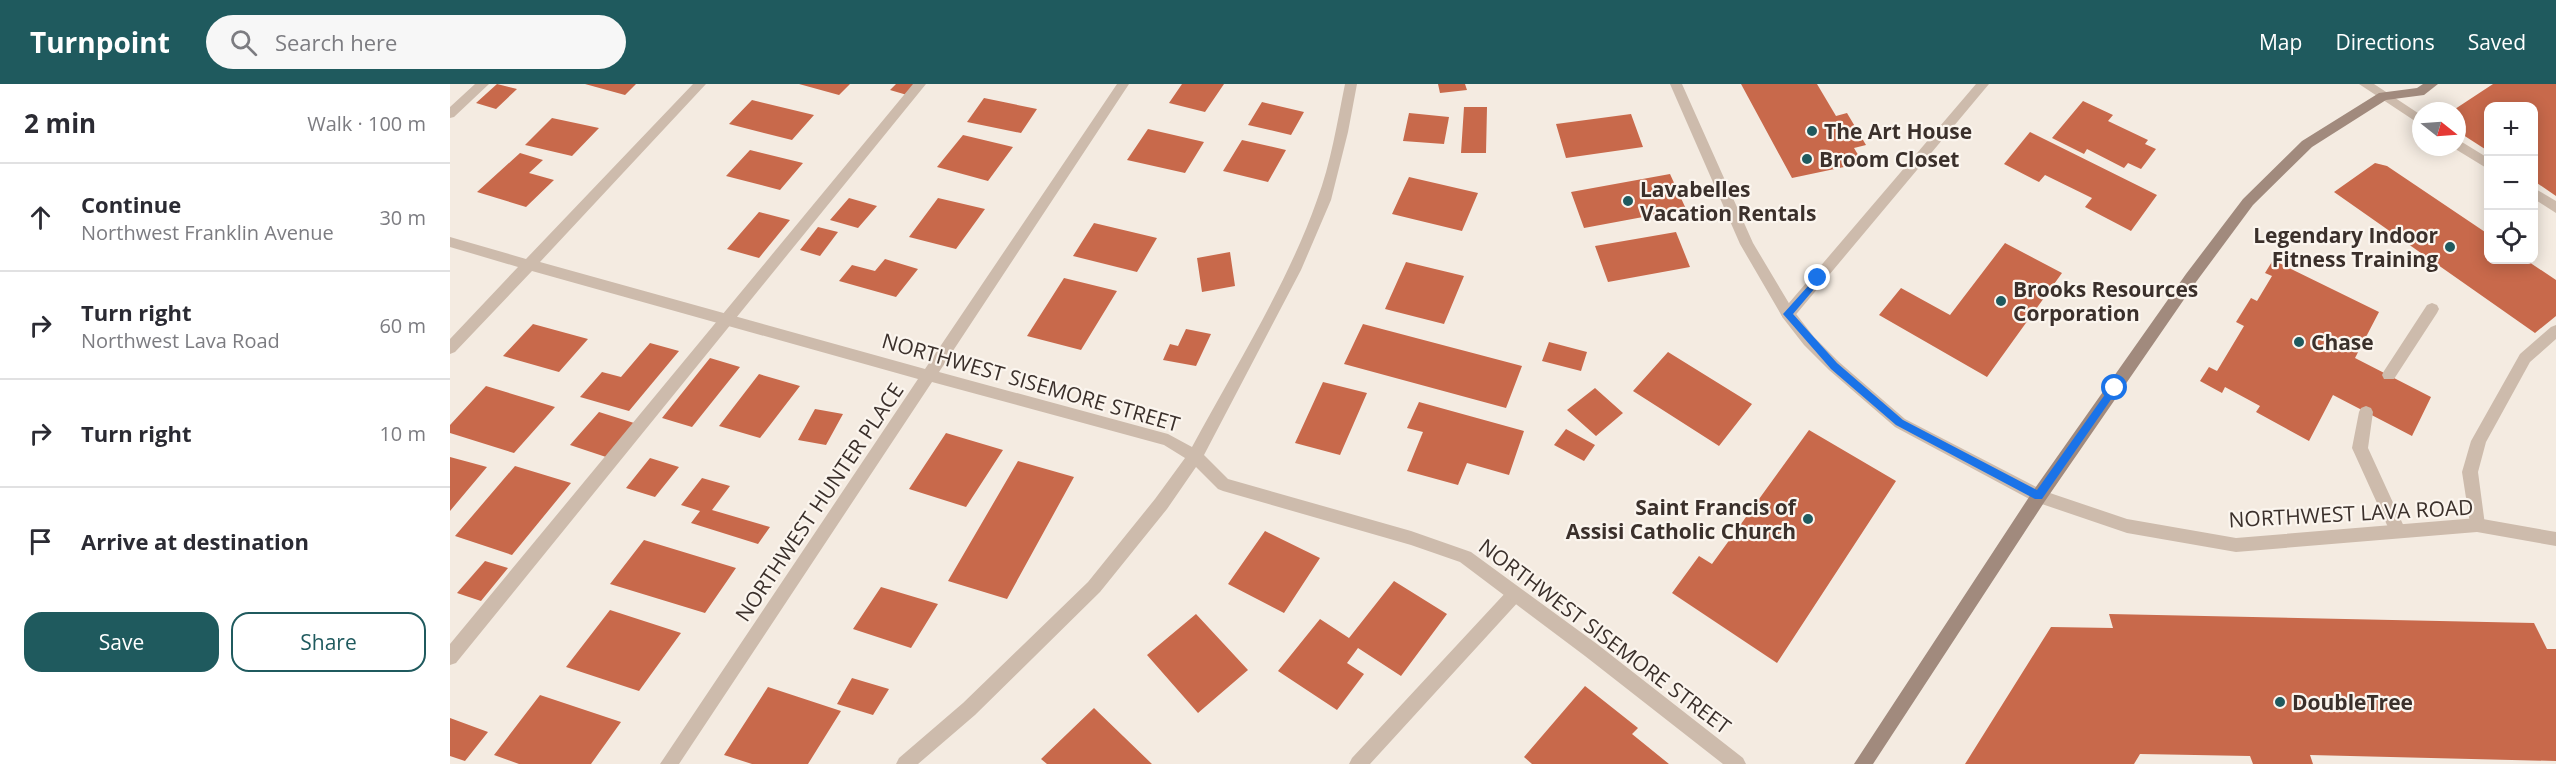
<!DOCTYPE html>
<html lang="en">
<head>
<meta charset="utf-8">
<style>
  body { margin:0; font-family:"Open Sans",sans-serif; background:#f7f7f7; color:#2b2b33 }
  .controls { position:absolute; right:18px; top:18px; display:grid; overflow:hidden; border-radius:12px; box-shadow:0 3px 15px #0003 }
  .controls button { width:54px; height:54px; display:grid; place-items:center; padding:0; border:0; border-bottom:2px solid #e1e1e2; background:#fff; color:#2b2b33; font:30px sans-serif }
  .compass { position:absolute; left:1962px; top:18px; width:54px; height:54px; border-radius:50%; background:#fff; box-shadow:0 3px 15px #0003; rotate:107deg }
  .stop { position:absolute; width:18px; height:18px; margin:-14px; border:4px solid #1a73e8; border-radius:50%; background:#fff }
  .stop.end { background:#1a73e8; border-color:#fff; box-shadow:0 2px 6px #0008 }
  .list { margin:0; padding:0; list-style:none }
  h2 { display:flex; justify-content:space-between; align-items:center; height:78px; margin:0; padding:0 24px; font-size:26px }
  h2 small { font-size:20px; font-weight:400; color:#7c7c81 }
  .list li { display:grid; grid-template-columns:39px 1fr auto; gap:18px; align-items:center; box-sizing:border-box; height:108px; padding:0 24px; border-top:2px solid #e1e1e2 }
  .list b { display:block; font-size:22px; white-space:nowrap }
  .list p { margin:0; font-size:20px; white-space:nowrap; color:#7c7c81 }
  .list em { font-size:20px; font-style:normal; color:#7c7c81 }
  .actions { display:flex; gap:12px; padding:18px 24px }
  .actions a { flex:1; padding:14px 0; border:2px solid #1f5a5e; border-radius:18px; text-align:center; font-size:21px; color:#1f5a5e }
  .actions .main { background:#1f5a5e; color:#fff }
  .icon { flex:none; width:33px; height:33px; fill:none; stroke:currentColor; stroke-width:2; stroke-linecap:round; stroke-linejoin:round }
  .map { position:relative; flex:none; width:2106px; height:680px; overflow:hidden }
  header { display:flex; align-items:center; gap:36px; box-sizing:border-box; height:84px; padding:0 30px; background:#1f5a5e; color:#fff }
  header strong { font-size:28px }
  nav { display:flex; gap:33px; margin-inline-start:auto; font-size:21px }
  .search { width:420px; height:54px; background:#f7f7f7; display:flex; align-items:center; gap:15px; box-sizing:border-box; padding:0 21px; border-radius:33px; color:#7c7c81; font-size:22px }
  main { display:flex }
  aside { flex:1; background:#fff }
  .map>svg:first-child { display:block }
  .building { fill:#c8694b }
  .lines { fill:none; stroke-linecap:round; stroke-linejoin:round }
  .lane { fill:#cdbbac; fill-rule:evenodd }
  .street { fill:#cdbbac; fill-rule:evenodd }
  .secondary { fill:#a18a7d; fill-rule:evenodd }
  .route { fill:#1a73e8 }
  .poi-dot { fill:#1f5a5e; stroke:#fbf5ee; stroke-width:2 }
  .labels { text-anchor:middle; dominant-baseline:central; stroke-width:4.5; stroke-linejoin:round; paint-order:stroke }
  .poi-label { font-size:21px; font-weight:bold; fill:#3b302b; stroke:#fbf5ee; text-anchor:start }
  .street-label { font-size:21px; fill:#3b302b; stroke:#fbf5ee }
</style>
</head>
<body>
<header>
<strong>Turnpoint</strong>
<div class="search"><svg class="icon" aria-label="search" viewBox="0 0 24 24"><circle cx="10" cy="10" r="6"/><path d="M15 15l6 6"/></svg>Search here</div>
<nav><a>Map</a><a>Directions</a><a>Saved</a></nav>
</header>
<main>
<aside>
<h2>2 min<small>Walk · 100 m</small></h2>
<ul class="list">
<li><svg class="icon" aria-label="ahead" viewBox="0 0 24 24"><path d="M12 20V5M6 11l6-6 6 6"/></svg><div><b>Continue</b><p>Northwest Franklin Avenue</p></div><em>30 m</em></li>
<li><svg class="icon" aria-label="right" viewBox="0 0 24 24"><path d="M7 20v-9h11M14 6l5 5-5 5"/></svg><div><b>Turn right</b><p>Northwest Lava Road</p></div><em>60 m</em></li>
<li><svg class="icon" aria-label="right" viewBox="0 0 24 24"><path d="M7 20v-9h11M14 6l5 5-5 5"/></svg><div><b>Turn right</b></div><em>10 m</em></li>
<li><svg class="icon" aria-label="arrive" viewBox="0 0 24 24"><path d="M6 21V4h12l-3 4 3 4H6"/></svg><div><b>Arrive at destination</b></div></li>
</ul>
<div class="actions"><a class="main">Save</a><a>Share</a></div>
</aside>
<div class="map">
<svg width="2106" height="680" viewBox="0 0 2106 680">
  <rect width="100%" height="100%" fill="#f4ebe1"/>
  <path class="building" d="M47 0 67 5 46 25 26 19Z
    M135 0H186L175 11Z
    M349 0H400L389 11Z
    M446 0H467L457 11 440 6Z
    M732 0H774L755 28 719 19Z
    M988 0H1015L1017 6 990 9Z
    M1291 0H1367L1386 32 1397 29 1416 61 1404 64 1413 79 1342 94Z
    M2043 0H2106V112L2084 97V22H2038V67L2007 47V27H2002Z
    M534 14 587 25 571 49 517 38Z
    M302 16 364 31 342 56 279 40Z
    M1633 17 1663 31 1658 37 1698 56 1695 60 1706 65 1691 85 1678 79 1674 84 1637 65 1634 70 1602 54Z
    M812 18 854 28 841 51 798 41Z
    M1014 23H1037L1036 69H1011Z
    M959 29 999 33 994 60 953 57Z
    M1181 30 1193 63 1116 74 1106 40Z
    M102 34 149 44 122 72 75 61Z
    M698 45 754 58 735 89 677 76Z
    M1580 48 1707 111 1681 147 1635 123 1642 114 1595 91 1589 98 1554 80Z
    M513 51 563 63 538 97 487 83Z
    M792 56 836 66 818 98 773 87Z
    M300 66 353 79 330 106 276 92Z
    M70 69 93 76 79 89 104 96 76 123 27 108Z
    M1925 79 1937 82 2038 150V176H2076L2106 196V232L2085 249 1884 108Z
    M1220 90 1236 125 1134 144 1121 108Z
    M959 93 1028 109 1012 147 942 130Z
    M399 114 427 122 408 144 380 136Z
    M488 114 535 125 506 165 459 153Z
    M309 128 340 136 309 174 277 165Z
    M644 139 707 154 687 188 623 172Z
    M368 143 388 148 370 172 350 166Z
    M1226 148 1240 183 1158 198 1145 162Z
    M1555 159 1612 189 1537 293 1429 231 1451 204 1500 231Z
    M780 168 785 202 752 208 747 174Z
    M435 175 468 185 446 213 389 197 402 181 425 187Z
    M1823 176 1929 228 1905 274 1981 313 1962 352 1883 311 1859 357 1806 328 1810 322 1775 303 1772 309 1750 297 1759 283 1767 287 1794 242 1786 238 1801 214 1807 217 1822 192 1815 189Z
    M956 178 1014 192 994 240 935 225Z
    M614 194 667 207 631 266 577 252Z
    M83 240 138 255 109 288 53 272Z
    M913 240 1072 282 1056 324 894 280Z
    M736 245 761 250 746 282 713 276 720 260 728 262Z
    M1099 258 1137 268 1131 287 1092 277Z
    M200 259 229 267 179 327 130 313 152 288 171 293Z
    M1218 268 1302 320 1269 362 1183 307Z
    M260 274 290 283 242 343 212 334Z
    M309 290 350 302 310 354 269 342Z
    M873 298 917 309 890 371 845 359Z
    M36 302 105 323 64 369 0 349V341Z
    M1145 304 1173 329 1146 352 1117 326Z
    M969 318 1074 347 1059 391 1017 379 1008 401 957 387 973 348 957 344Z
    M365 325 393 330 376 361 348 356Z
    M149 328 184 339 156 373 120 361Z
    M1116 345 1145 361 1134 377 1104 361Z
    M1359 346 1446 397 1327 579 1222 509 1249 472 1262 480Z
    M496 349 553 366 516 423 459 405Z
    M0 373 37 383 0 427Z
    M200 374 229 383 205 413 176 404Z
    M568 377 624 393 557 515 498 497Z
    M65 382 121 399 62 471 5 452Z
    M252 394 280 402 262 426 320 443 308 460 241 439 250 427 231 421Z
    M815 447 870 474 834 529 778 500Z
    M194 456 286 484 255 529 160 500Z
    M35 477 58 484 31 517 7 509Z
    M944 497 997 530 951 592 908 564 897 579 914 590 887 626 828 587 870 535 899 554Z
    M431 503 488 520 461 564 403 545Z
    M160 526 231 549 189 607 116 583Z
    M746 530 798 586 748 629 697 571Z
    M1659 530 2084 539 2097 565H2106V677L1860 671 1863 680H1803L1800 672 1690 670 1684 680H1515L1601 543 1663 544Z
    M402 594 439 605 423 631 387 620Z
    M1135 602 1188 644 1182 650 1219 680H1082L1074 673Z
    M318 603 391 627 358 680H302L274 671Z
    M90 611 171 638 141 680H69L44 671Z
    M644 624 702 680H597L591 675Z
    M0 634 38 648 15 677 0 672Z"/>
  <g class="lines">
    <path class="lane" d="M25 0H39L4 33 0 34V23Z
      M463 0H476L6 579 0 581V560Z
      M1526 0H1539L1343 234H1333L1331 230 1333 226Z
      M1909 0H1924L1971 31V41Z
      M2007 55 2038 74V85L2002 63H2007Z
      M2084 104 2106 117V129L2084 115Z
      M1982 219 1987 221 1989 225 1987 229 1944 295H1934L1932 291 1934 287 1977 221Z
      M2106 241V255L2080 278 2036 358 2028 388 2035 441 2033 446 2027 448 2021 446 2012 388 2021 357 2070 270 2101 243Z
      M1916 322 1921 324 1923 328 1918 364 1956 447 1954 452 1948 454 1942 452 1902 364 1909 328 1911 324Z
      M1064 503 1070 506 1072 511 1070 516 920 680H899L902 674 1058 506Z"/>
    <path class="street" d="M243 0H256L90 178 475 285 667 0H679L489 288 718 350 742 363C784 285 838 199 867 116 881 79 887 39 895 0H907L898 48 881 116 851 186 754 371 778 395 961 447 1021 468 1147 560 1293 674 1296 680H1273L1135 572 1010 478 961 461 773 407 768 405 746 383 717 425 650 508 525 631 468 680H446L449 674 513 619 638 498 705 415 735 374 714 361 482 298 229 680H210L468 295 82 187 5 268 0 270V255L68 183 0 163V153L76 175Z
      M1220 0H1232L1303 159 1343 226 1364 253 1389 278 1455 335 1594 407 1677 435 1786 454 2027 434 2106 448V462L2027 448 1786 468 1677 449 1583 417 1445 343 1379 286 1354 261 1333 234 1290 160Z"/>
    <path class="secondary" d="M1973 0H1988L1974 11 1936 16 1862 63 1803 121 1746 198 1595 417 1423 680H1404L1583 407 1736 190 1793 115 1852 57 1929 9 1967 4Z"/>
  </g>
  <path class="route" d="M1368 191 1373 194 1371 197 1343 230 1387 279 1453 336 1587 406 1661 302 1665 300 1669 304 1592 415H1585L1446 341 1381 285 1333 230Z"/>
  <g class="poi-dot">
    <circle cx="1362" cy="47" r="6"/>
    <circle cx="1357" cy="75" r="6"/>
    <circle cx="1178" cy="117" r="6"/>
    <circle cx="2000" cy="163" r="6"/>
    <circle cx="1551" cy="217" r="6"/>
    <circle cx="1849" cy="258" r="6"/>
    <circle cx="1358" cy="435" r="6"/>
    <circle cx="1830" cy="618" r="6"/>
  </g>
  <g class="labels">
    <g class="poi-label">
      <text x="1374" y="47">The Art House</text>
      <text x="1369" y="75">Broom Closet</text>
      <text x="1190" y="105">Lavabelles<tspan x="1190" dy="24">Vacation Rentals</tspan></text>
      <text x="1988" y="151" text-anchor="end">Legendary Indoor<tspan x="1988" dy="24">Fitness Training</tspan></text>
      <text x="1563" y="205">Brooks Resources<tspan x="1563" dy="24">Corporation</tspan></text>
      <text x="1861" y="258">Chase</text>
      <text x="1346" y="423" text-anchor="end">Saint Francis of<tspan x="1346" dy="24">Assisi Catholic Church</tspan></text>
      <text x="1842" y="618">DoubleTree</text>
    </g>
    <g class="street-label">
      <text transform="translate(581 298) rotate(16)">NORTHWEST SISEMORE STREET</text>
      <text transform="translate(369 418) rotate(-56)">NORTHWEST HUNTER PLACE</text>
      <text transform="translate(1901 429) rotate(-3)">NORTHWEST LAVA ROAD</text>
      <text transform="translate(1155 552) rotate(37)">NORTHWEST SISEMORE STREET</text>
    </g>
  </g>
</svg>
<div class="controls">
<button>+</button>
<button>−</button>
<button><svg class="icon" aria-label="locate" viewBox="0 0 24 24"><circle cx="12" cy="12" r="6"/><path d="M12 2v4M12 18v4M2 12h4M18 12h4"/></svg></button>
</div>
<svg class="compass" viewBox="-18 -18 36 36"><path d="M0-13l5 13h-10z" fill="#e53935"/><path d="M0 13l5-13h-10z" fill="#7c7c81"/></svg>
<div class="stop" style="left:1665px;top:304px"></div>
<div class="stop end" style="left:1368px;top:194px"></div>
</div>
</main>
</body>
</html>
